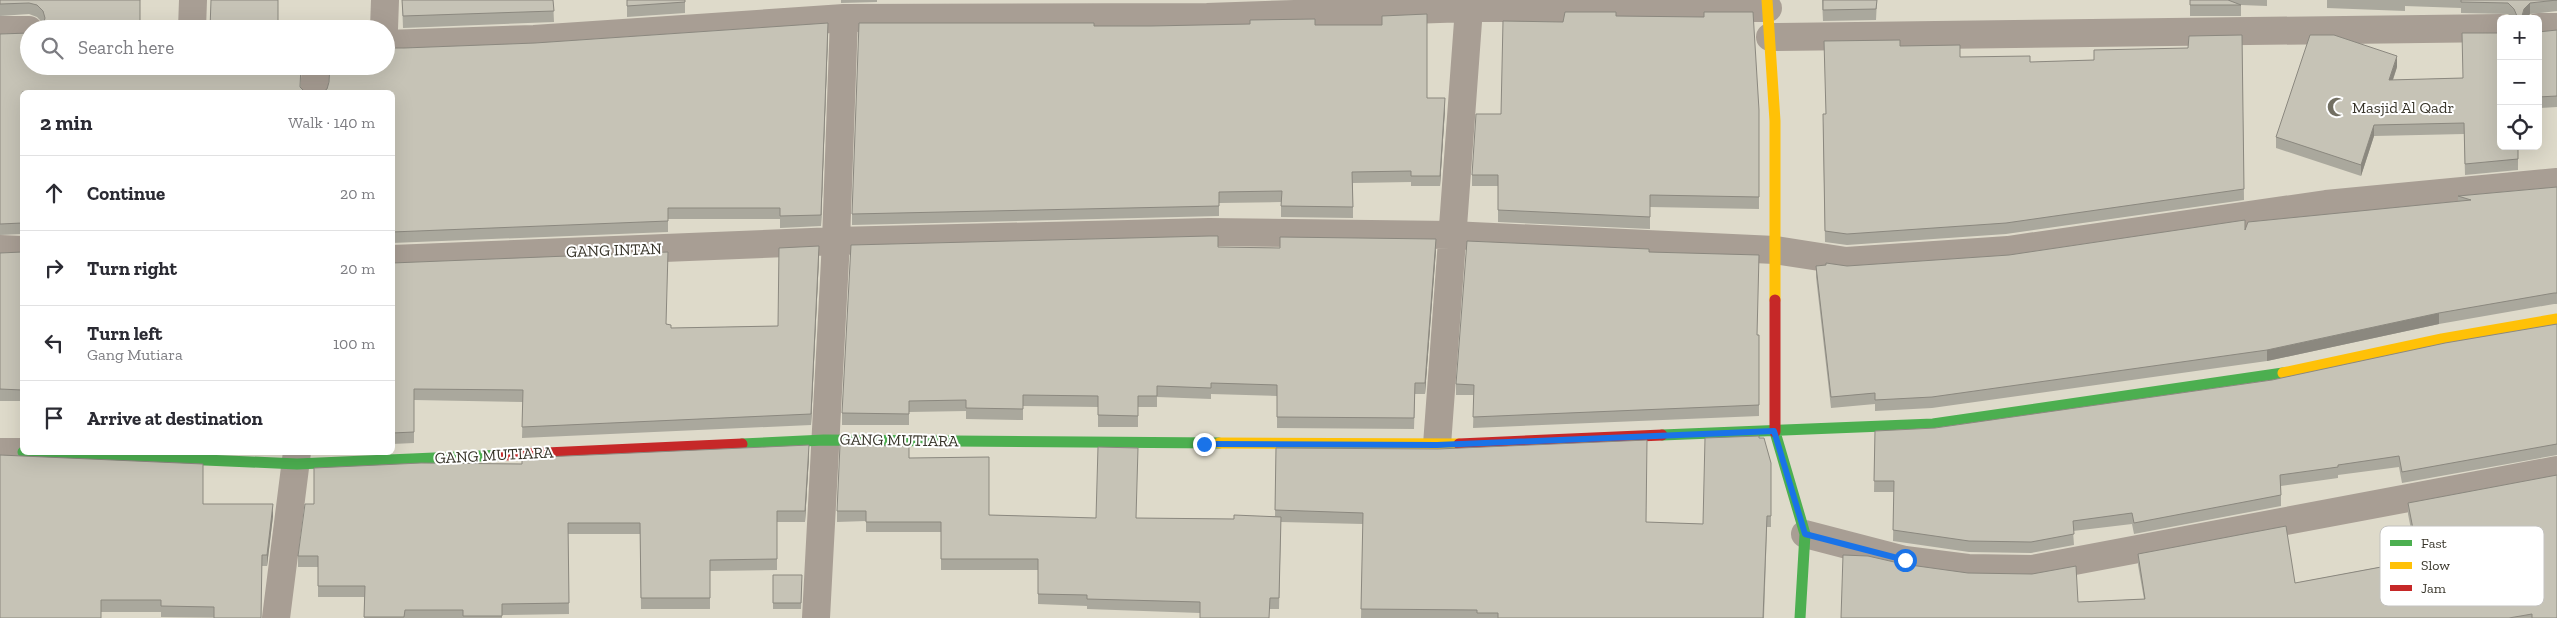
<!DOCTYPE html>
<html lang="en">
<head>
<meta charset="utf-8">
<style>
  body { margin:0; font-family:"Zilla Slab",serif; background:#f7f7f7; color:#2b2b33 }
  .controls { position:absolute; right:15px; top:15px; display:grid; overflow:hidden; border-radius:8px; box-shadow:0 5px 20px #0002 }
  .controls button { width:45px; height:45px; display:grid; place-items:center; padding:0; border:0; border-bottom:1px solid #e1e1e2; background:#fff; color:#2b2b33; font:25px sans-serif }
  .stop { position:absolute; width:15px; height:15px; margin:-11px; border:4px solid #1a73e8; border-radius:50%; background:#fff }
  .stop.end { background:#1a73e8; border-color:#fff; box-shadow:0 1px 5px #0008 }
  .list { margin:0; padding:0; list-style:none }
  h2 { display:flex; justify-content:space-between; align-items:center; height:65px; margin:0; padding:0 20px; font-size:21px }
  h2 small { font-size:16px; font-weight:400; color:#7c7c81 }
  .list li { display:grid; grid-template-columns:32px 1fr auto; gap:15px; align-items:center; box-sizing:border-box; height:75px; padding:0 20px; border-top:1px solid #e1e1e2 }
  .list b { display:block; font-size:19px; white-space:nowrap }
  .list p { margin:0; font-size:16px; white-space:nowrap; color:#7c7c81 }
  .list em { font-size:16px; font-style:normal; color:#7c7c81 }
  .icon { flex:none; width:28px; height:28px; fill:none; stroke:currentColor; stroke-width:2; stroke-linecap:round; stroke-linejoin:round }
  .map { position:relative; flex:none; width:2557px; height:618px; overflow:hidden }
  .search { position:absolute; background:#fff; box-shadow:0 5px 20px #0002; left:20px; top:20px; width:375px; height:55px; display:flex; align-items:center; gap:12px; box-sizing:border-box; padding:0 18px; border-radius:28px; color:#7c7c81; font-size:19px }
  .panel { position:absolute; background:#fff; box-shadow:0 5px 20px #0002; left:20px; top:90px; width:375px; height:365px; border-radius:8px }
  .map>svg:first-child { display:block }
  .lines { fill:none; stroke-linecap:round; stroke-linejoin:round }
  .street { stroke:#a89e94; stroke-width:28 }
  .fast { stroke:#4caf50; stroke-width:11 }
  .slow { stroke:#ffc107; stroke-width:11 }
  .jam { stroke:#c62828; stroke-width:11 }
  .wall { fill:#aaa89d }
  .shaded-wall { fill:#8b887f }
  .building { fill:#c6c3b6; stroke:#8b887f }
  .route { stroke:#1a73e8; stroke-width:6 }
  .labels { text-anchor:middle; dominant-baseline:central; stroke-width:4; stroke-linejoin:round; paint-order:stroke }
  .poi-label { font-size:16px; fill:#38352a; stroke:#fff; text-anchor:start }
  .street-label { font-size:16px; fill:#38352a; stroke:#fff }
  .key { fill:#fff; stroke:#c3c2bf; stroke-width:1 }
  .key-label { font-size:14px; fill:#38352a }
</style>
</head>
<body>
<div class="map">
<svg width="2557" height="618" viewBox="0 0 2557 618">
  <rect width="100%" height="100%" fill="#dedaca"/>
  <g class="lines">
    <path class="street" d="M2538 27H2557
      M192 29 193 0
      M384 29 385 0
      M0 30H29
      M1770 37 2501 28
      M386 44 534 39 844 18 1207 17 1469 8H1768
      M314 92 316 66
      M0 249 22 250
      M392 259 836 241 1209 232 1451 235 1775 250 1846 261 2008 250 2326 204 2557 182
      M1437 445 1469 8
      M0 452H22
      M1805 534 1905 560 1968 568 2032 569 2557 470
      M276 618 297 452
      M816 618 836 241 844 18"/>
    <path class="fast" d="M1775 432 1805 534 1800 618
      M1662 435 1933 424 2283 373
      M742 444 824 440 1219 443
      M23 452 297 464 503 455"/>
    <path class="slow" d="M1767 0 1775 121V300
      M2283 373 2442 339 2557 319
      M1219 443 1459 444"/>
    <path class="jam" d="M1775 300V432
      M1459 444 1662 435
      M503 455 742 444"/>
  </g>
  <path class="wall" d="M0 0H141L43 26V23L37 17 29 14 0 16Z
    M402 0H553L554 22 403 28Z
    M627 0H685V13L627 17Z
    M841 0H877V2L841 3Z
    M1822 0H1877L1876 20 1823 21Z
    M2184 0H2267V6L2241 5V16H2190V0Z
    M2327 0H2557V11L2530 14 2525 19H2513L2508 14 2461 13V8L2405 6V11L2327 8Z
    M1616 16 1759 110V209L1650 207V229L1498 222V186H1472V175L1501 114 1563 22Z
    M1315 25 1427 98 1445 109 1440 186H1411V182L1353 183V218L1281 217V202L1219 203V216L852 225V214L1094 26Z
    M2557 30V107L2538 108V32Z
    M0 34 300 88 22 92V234L0 235Z
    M828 35 821 226 780 228V219H668V232L392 243V92L404 48Z
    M2242 35 2244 200 2006 234 1847 245 1825 242 1823 126 1826 114 1960 57 2030 62 2094 60 2188 48Z
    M2397 67 2393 80 2463 78 2518 146V170L2465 175 2464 134 2374 136 2361 176 2276 148V137Z
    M2557 187V304H2554L2439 324 2267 361 1932 408 1875 411V404L1831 408 1816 277V266H1847L2009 255 2245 230 2458 201V196Z
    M1218 247 1436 250 1425 394H1415L1414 429 1277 428V396L1211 394V399L1157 397V407H1138V427H1098V407L1023 406V420L966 419V411L909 412V425H842V413Z
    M22 252V401H0V253Z
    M1649 252 1757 335H1759V416L1473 428 1474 395H1456V384Z
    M819 257 811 425 522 438 523 402 414 400V443L392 444V263L666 324 671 328 778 326Z
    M2557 324V455L2402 483 2399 467 2338 475V478L2281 486V506L2134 534 2132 524 2073 531 2074 545 2031 553 1969 552 1893 541 1894 492H1874L1875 431 1935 428 2272 380Z
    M1759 438 1771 463V527H1767L1764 618H1361L1363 524 1281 522 1279 609H1270L1200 613 1087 609V606L1038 604V570H941V532H866V521L837 522V511L909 458 989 515 1096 518H1136L1234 519 1275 516 1276 448 1646 522 1703 524Z
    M809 456 805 522H777V570L710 571V609H641L640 534H568L569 614 502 615V618H364V597H318V567H298V556L314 504 522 464Z
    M2408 503 2557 618H1841L1903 564 2078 602 2144 599 2138 565V554L2295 583 2417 560 2408 514Z
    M203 504 273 516 267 566H262L261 618 161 617V612H101L0 618Z
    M773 575 802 581 801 609H773Z"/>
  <path class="shaded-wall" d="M2530 3V14L2525 19H2522L2524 9Z
    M828 23V35L821 226V215Z
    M2397 56V67L2389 91V80Z
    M1445 98V109L1440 186V176Z
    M2374 125V136L2361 176V165Z
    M1436 239V250L1425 394V383Z
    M819 246V257L811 425V414Z
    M2439 313V324L2267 361V350Z
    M809 445V456L805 522V511Z
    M273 504V516L267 566V555Z"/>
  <path class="building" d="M0 0H140V29H40L43 26 45 18 43 11 37 5 29 3 0 4Z
    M211 0H278V29H210Z
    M402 0H553L554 11 403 16Z
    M627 0H685V2L627 6Z
    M1823 0H1877L1876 9 1823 10Z
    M2190 0H2228L2241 5H2190Z
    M2461 0H2557L2530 3 2524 9 2522 16 2523 19H2516L2517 16 2514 9 2508 3 2461 2Z
    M1565 12H1616V16L1704 17V12H1753L1759 110V197L1650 195V217L1498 210V175H1472L1476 114H1501L1503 21 1563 22Z
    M1427 14V98H1445L1440 176H1411V171L1352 172 1353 207 1281 206 1282 191 1219 192V206L852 214 859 23H1094V26H1151L1250 24V20L1315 19V25H1382V16Z
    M828 23 821 215 780 216V208H668V221L392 232V92H323L327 89 329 82 330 66H386V48H404L535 43Z
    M2557 30V96L2538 97V32Z
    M29 33V66H301L300 87 305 92H22V223L0 224V34Z
    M2462 33H2501V146H2518V159L2465 164 2464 123 2374 125 2361 165 2276 137 2310 35H2334L2397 56 2389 80 2463 78Z
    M2242 35 2244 189 2006 223 1847 234 1825 231 1823 114H1826L1824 41 1900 40V46L1960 45V57L2030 56V62L2094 60V50L2188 48 2189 36Z
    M2557 187V293H2554L2439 313 2267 350 1932 397 1875 400V393L1831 397 1816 266 1826 265V263L1847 266 2009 255 2245 220V230L2248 222 2471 200 2458 196Z
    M1209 236H1218V247L1280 248V237L1436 239 1425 383H1415L1414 418 1277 417V385L1211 383V388L1157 386V396H1138V416L1098 415V396L1023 395V409L966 408V400L909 401V414L842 413 851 245Z
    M1467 241 1649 249V252L1759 255 1757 335H1759V405L1473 417 1474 385 1456 384Z
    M819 246 811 414 522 427 523 390 414 389V432L392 433V263L668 252 666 324 671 325V328L778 326 779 248Z
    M22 252V390L0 389V253Z
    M2557 324V444L2402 472 2399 456 2338 465V467L2280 475 2281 495 2134 523 2132 513 2073 521 2074 534 2031 542 1969 541 1893 530 1894 481H1874L1875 431 1935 428 2272 380 2445 343Z
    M1759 436V438H1764L1771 463V516H1767L1763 618H1498V613H1477V610L1361 609 1363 513 1275 510 1276 448 1438 449 1647 440 1646 522 1703 524 1705 438Z
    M809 445 805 511H777V559L710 560V598H641L640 523H568L569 603 502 604V616H463V610H405L404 617H364L365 586H318V556H298L305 504H314V468L421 463 522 464V458Z
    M840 445 909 446V458L989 457V515L1096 518 1098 447 1138 448 1136 518 1234 519V515L1281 517 1279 598H1270L1269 618H1200V602L1087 599V595L1038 594V559H941V522H866V511H837Z
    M0 455 203 464V504H273L267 555H262L261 618H214V607L161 606V600H101V618H0Z
    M2557 475V618H2532V614L2509 618H1841L1843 555 1868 556 1903 564 1968 573 2032 574 2076 566 2078 602 2145 599 2138 554 2286 526 2295 583 2419 560 2408 503Z
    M773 575H802L801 603H773Z"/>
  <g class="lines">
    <path class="route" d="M1204 444 1437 445 1774 431 1805 534 1905 560"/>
  </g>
  <defs>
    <symbol id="mosque-bare" viewBox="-9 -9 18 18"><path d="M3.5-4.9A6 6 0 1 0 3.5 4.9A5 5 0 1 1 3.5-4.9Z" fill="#726f62" stroke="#fff" stroke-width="2.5" paint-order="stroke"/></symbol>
  </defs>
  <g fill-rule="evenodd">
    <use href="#mosque-bare" x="2323" y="93" width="28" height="28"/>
  </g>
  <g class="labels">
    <g class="poi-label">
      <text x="2352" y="107">Masjid Al Qadr</text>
    </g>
    <g class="street-label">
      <text transform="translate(614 250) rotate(-2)">GANG INTAN</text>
      <text transform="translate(899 440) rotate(1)">GANG MUTIARA</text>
      <text transform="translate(494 455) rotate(-3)">GANG MUTIARA</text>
    </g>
  </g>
  <rect x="2380" y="526" width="164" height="80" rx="8" class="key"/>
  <rect x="2390" y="540" width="22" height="6" fill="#4caf50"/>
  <rect x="2390" y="562" width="22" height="7" fill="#ffc107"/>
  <rect x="2390" y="585" width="22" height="6" fill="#c62828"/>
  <g class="key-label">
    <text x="2421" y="548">Fast</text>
    <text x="2421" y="570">Slow</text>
    <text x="2421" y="593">Jam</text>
  </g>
</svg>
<div class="controls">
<button>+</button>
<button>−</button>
<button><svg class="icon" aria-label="locate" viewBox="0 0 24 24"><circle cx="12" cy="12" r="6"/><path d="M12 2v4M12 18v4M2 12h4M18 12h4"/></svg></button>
</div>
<div class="stop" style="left:1905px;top:560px"></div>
<div class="stop end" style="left:1204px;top:444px"></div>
<div class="search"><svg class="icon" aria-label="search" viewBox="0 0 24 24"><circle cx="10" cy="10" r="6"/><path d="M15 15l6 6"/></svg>Search here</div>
<section class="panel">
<h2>2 min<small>Walk · 140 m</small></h2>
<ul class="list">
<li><svg class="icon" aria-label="ahead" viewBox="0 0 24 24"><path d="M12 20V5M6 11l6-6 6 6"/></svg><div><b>Continue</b></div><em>20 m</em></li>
<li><svg class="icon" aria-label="right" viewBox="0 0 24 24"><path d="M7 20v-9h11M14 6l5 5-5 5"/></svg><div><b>Turn right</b></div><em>20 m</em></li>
<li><svg class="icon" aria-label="left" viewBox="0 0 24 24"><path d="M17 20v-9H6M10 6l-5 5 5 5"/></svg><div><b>Turn left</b><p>Gang Mutiara</p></div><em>100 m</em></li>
<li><svg class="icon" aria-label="arrive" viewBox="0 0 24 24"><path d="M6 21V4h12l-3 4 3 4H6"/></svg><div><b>Arrive at destination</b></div></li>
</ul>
</section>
</div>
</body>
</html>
